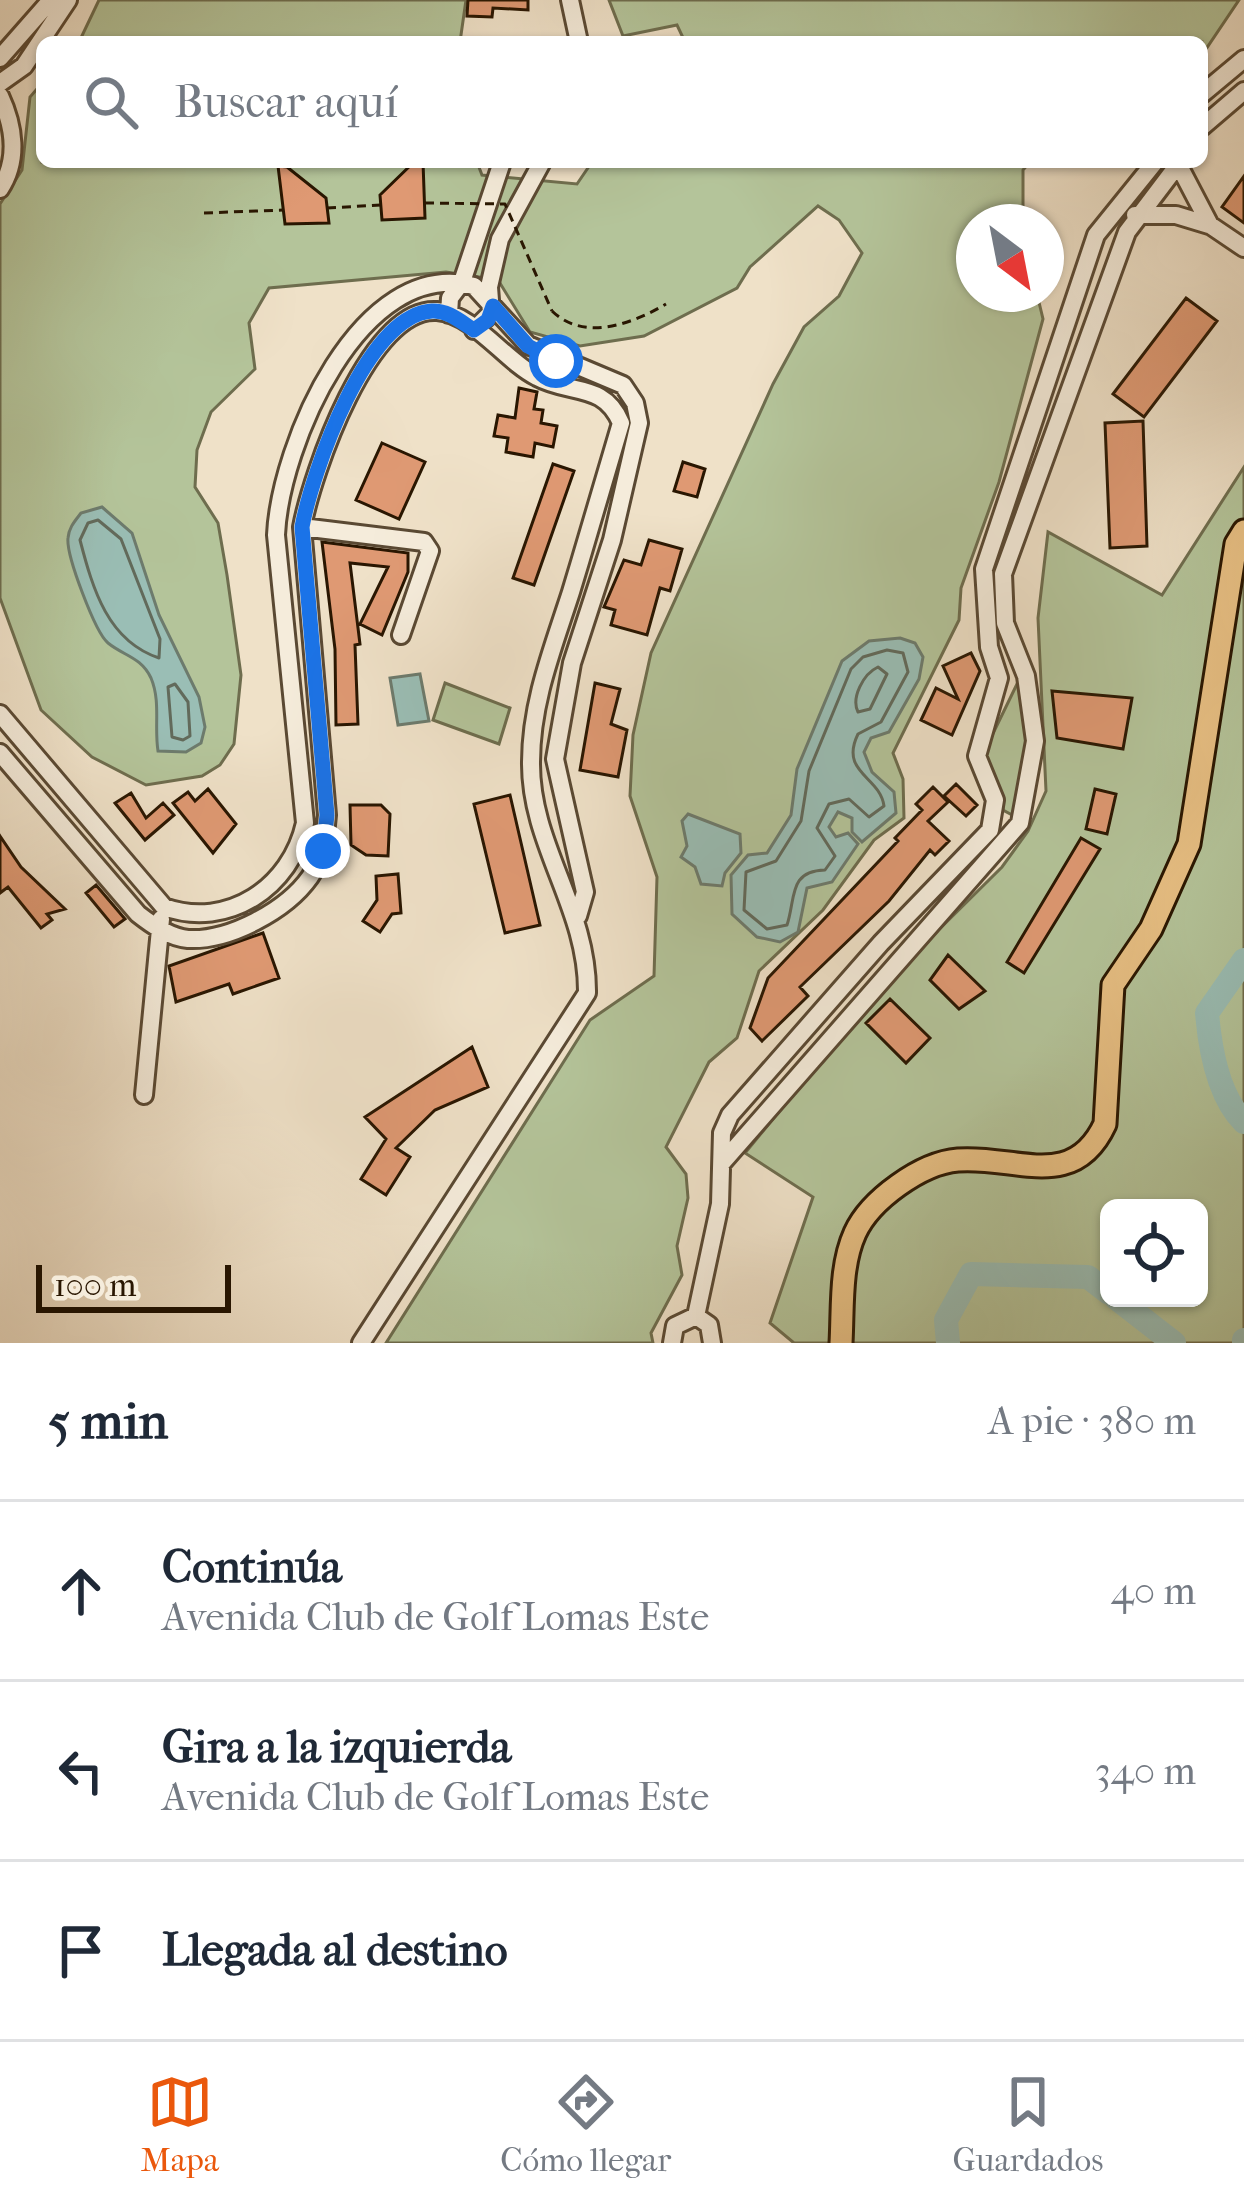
<!DOCTYPE html>
<html lang="es">
<head>
<meta charset="utf-8">
<style>
  body { margin:0; font-family:"IM FELL French Canon",serif; background:#f6f6f7; color:#1f2937 }
  .controls { position:absolute; right:36px; bottom:36px; display:grid; overflow:hidden; border-radius:18px; box-shadow:0 3px 9px #0004 }
  .controls button { width:108px; height:108px; display:grid; place-items:center; padding:0; border:0; border-bottom:3px solid #e0e1e3; background:#fff; color:#1f2937; font:60px sans-serif }
  .compass { position:absolute; left:956px; top:204px; width:108px; height:108px; border-radius:50%; background:#fff; box-shadow:0 3px 9px #0004; rotate:148deg }
  .scale { position:absolute; left:36px; bottom:30px; width:195px; box-sizing:border-box; padding-left:12px; border:6px solid #291601; border-top:0; font-size:33px; line-height:42px; white-space:nowrap; color:#291601; -webkit-text-stroke:9px #f5ecdb; paint-order:stroke }
  .stop { position:absolute; width:36px; height:36px; margin:-27px; border:9px solid #1a73e8; border-radius:50%; background:#fff }
  .stop.end { background:#1a73e8; border-color:#fff; box-shadow:0 3px 12px #0008 }
  .list { margin:0; padding:0; list-style:none }
  h2 { display:flex; justify-content:space-between; align-items:center; height:156px; margin:0; padding:0 48px; font-size:51px }
  h2 small { font-size:39px; font-weight:400; color:#747a83 }
  .list li { display:grid; grid-template-columns:78px 1fr auto; gap:36px; align-items:center; box-sizing:border-box; height:180px; padding:0 48px; border-top:3px solid #e0e1e3 }
  .list b { display:block; font-size:45px; white-space:nowrap }
  .list p { margin:0; font-size:39px; white-space:nowrap; color:#747a83 }
  .list em { font-size:39px; font-style:normal; color:#747a83 }
  .icon { flex:none; width:66px; height:66px; fill:none; stroke:currentColor; stroke-width:2; stroke-linecap:round; stroke-linejoin:round }
  .map { position:relative; flex:none; width:1244px; height:1343px; overflow:hidden }
  .search { position:absolute; background:#fff; box-shadow:0 3px 9px #0004; left:36px; right:36px; top:36px; height:132px; display:flex; align-items:center; gap:30px; box-sizing:border-box; padding:0 42px; border-radius:18px; color:#747a83; font-size:45px }
  .sheet { height:696px; background:#fff }
  nav { display:flex; justify-content:space-around; align-items:center; box-sizing:border-box; height:168px; border-top:3px solid #e0e1e3; background:#fff; font-size:33px; color:#747a83 }
  nav a { display:grid; justify-items:center; gap:6px }
  nav .on { color:#ea580c }
  .map>svg:first-child { display:block }
  .green { fill:#b4c49a; stroke:#6e6d4e; stroke-width:3; fill-rule:evenodd }
  .water { fill:#9abeb5; stroke:#6d7b6d; stroke-width:3 }
  .lines { fill:none; stroke-linecap:round; stroke-linejoin:round }
  .shore { stroke:#626a5b; stroke-width:3 }
  .river { stroke:#9abeb5; stroke-width:24 }
  .building { fill:#df9973; stroke:#291601; stroke-width:3 }
  .minor-casing { stroke:#5a4933; stroke-width:22 }
  .major-casing { stroke:#291601; stroke-width:27 }
  .path { stroke:#291601; stroke-width:3; stroke-dasharray:9 6; stroke-linecap:butt }
  .minor { stroke:#f5ecdb; stroke-width:16 }
  .major { stroke:#e8c084; stroke-width:21 }
  .path-bridge { stroke:#291601; stroke-width:3; stroke-dasharray:9 6; stroke-linecap:butt }
  .route { stroke:#1a73e8; stroke-width:15 }
</style>
</head>
<body>
<div class="map">
<svg width="1244" height="1343" viewBox="0 0 1244 1343">
  <rect width="100%" height="100%" fill="#efe1c8"/>
  <filter id="stains"><feTurbulence type="fractalNoise" baseFrequency=".00167" numOctaves="4"/><feColorMatrix values="0 0 0 0 .2 0 0 0 0 .09 0 0 0 0 .02 0 0 0 .5 -.17"/></filter>
  <radialGradient id="worn" r=".72"><stop offset=".6" stop-color="#630" stop-opacity="0"/><stop offset="1" stop-color="#630" stop-opacity=".3"/></radialGradient>
  <path class="green" d="M99 0H466L460 42H79Z
    M609 0H1239L1202 55V42H685L677 25 623 36Z
    M42 83V162H477L482 175 577 184 592 162H1030L1023 170V222H974V294H1037L1043 319 999 482 961 588 959 620 893 753 903 779 904 818 874 840 823 910 759 971 737 1038 709 1062 666 1147 686 1174 688 1198 677 1246 682 1275 651 1333 653 1343H386L590 1020 654 976 657 877 630 796 633 735 651 653 773 384 804 327 839 296 862 253 839 220 818 206 750 267 737 288 644 336 580 346 530 332 498 280 446 272 269 288 249 323 255 369 211 412 197 450 195 487 218 523 227 575 241 675 234 744 220 765 202 776 146 785 92 757 41 710 0 598V204L22 170 30 97Z
    M1244 467V1343H794L770 1323 813 1197 745 1153 883 985 1002 867 1028 831 1046 791 1038 618 1048 532 1162 595ZM1109 1208H1199V1298H1109Z
    M445 683 510 708 499 744 433 720Z
    M1017 684C1041 718 1021 779 1014 816L1003 810V796L984 752Z"/>
  <path class="water" d="M102 507 132 533 159 615 199 697 205 727 201 743 186 752 158 751C154 726 161 702 151 678 141 657 124 656 108 643 95 632 66 555 68 538 69 527 75 521 81 513Z
    M900 638 915 643 923 657 919 679 889 732 871 738 864 752 872 772 894 792 896 813 862 842 852 832V818L838 812 829 827 836 837 848 833 858 844 832 882 807 888 798 932 780 942 757 937 732 914 731 875 748 855 767 853 791 815 797 769 842 661 869 641Z
    M420 674 429 721 398 725 390 678Z
    M688 814 740 834 741 853 725 873 722 886 701 884 695 867 681 857 687 846 682 821Z"/>
  <g class="lines">
    <path class="shore" d="M98 520 121 539 160 639 159 658C108 641 93 590 80 540L88 523Z
      M887 650 903 653 908 672 881 722 858 734C839 773 880 776 884 806L869 817 849 799 829 804 817 828 835 856 825 870C788 871 796 898 787 925L767 929 744 910 746 872 776 861 801 821 809 771 851 669 863 657Z
      M878 667 887 674 870 709 858 712C851 698 863 674 878 667Z
      M175 684 188 702 190 736 183 740 172 737 168 687Z"/>
    <path class="river" d="M1244 960 1207 1013C1210 1049 1218 1096 1244 1122
      M1116 1298 1174 1343
      M948 1343 946 1320 971 1274 1088 1277 1109 1293
      M1244 1343V1340"/>
  </g>
  <path class="building" d="M468 0H528V10L493 8 492 17 467 16Z
    M414 162H423L425 218 382 220 380 195Z
    M278 166 287 167 326 198 329 223 285 224Z
    M1244 176V223L1222 207Z
    M1186 298 1217 321 1144 417 1113 394Z
    M519 388 537 392 534 409 543 410 541 423 557 426 553 447 535 443 533 457 506 452 508 438 494 436 498 415 515 418Z
    M1143 421 1147 546 1110 548 1105 423Z
    M382 443 425 462 399 519 356 500Z
    M683 462 705 469 697 497 674 491Z
    M553 464 574 471 534 585 513 578Z
    M649 540 682 549 670 591 660 588 647 635 611 625 615 610 604 607 624 560 641 565Z
    M322 542 408 553V572L382 635 360 624 388 567 350 563 360 644 355 645 358 724 336 725 335 649Z
    M971 653 980 671 952 735 921 720 936 688 958 699 943 666Z
    M595 683 620 689 611 724 627 730 618 777 580 770Z
    M1052 691 1132 698 1123 749 1057 738Z
    M956 784 977 805 966 816 944 796Z
    M933 787 948 802 928 821 949 841 935 855 930 850 889 901 800 987 808 996 762 1041 750 1028 768 978 898 841 895 838 922 810 916 804Z
    M208 789 236 824 213 853 173 803 188 792 195 801Z
    M1095 789 1116 794 1107 834 1086 829Z
    M131 793 146 818 163 803 174 815 145 840 115 803Z
    M510 795 540 925 505 933 474 804Z
    M350 805H381L390 814 388 856 366 855 351 845Z
    M0 836 21 867 65 909 47 914 52 920 41 928 8 887 0 893Z
    M1081 838 1100 849 1024 973 1007 962Z
    M398 874 401 913 392 914 380 932 363 921 377 900 376 876Z
    M96 885 125 919 114 927 86 893Z
    M263 933 279 978 233 994 229 984 176 1002 169 966Z
    M948 955 985 991 959 1009 930 980Z
    M890 999 930 1038 906 1063 866 1023Z
    M472 1047 488 1087 435 1110 396 1148 410 1157 386 1195 361 1179 386 1139 365 1117Z"/>
  <g class="lines">
    <defs>
      <path id="minor" d="M570 0 579 42
        M0 58 51 0
        M0 83 24 66 68 0
        M1202 94 1244 59
        M0 96C14 126 19 160 0 189
        M1202 127 1244 91
        M1177 162 1210 225 1244 248
        M1135 215H1176L1209 225
        M449 314 450 298 462 282 502 162
        M474 330 491 313 489 287 500 239 542 162
        M302 527 424 542 430 551 401 635
        M0 714 164 907C228 930 291 887 305 823L276 535C280 446 360 256 474 286L528 345 623 385 635 403 639 423 612 540 572 663 555 759 585 892 578 916
        M0 753 138 914C152 925 169 937 188 939 229 941 286 911 310 877 323 858 325 837 327 815L302 527C312 474 369 306 437 311 474 314 505 361 537 377 570 395 604 382 621 423 604 480 588 536 571 592 553 648 531 702 531 762 530 845 588 908 587 993L361 1343
        M144 1095 161 919
        M722 1163 1020 823 1035 741 1026 676 1005 623 1003 574 1127 232 1180 162
        M696 1316 720 1204 722 1133 730 1115 881 943 990 830 995 800 977 756 999 678 989 647 984 569 1096 235 1155 162
        M696 1316 709 1325 712 1343
        M672 1343 675 1326 696 1316"/>
      <path id="major" d="M841 1343C843 1307 840 1266 855 1233 870 1200 921 1163 958 1160 1015 1155 1073 1193 1105 1124L1113 985 1151 929 1189 844 1236 544 1244 531"/>
    </defs>
    <use href="#minor" class="minor-casing"/>
    <use href="#major" class="major-casing"/>
    <path class="path" d="M327 208 381 205
      M204 213 283 210
      M552 311C584 342 632 324 666 304"/>
    <use href="#minor" class="minor"/>
    <use href="#major" class="major"/>
    <path class="path-bridge" d="M425 203 505 204 552 311"/>
  </g>
  <g class="lines">
    <path class="route" d="M323 851 327 815 302 527C312 473 366 315 432 311 448 310 461 322 474 330L488 320 493 306 528 346 556 361"/>
  </g>
  <rect width="100%" height="100%" filter="url(#stains)"/>
  <rect width="100%" height="100%" fill="url(#worn)"/>
</svg>
<div class="controls">
<button><svg class="icon" aria-label="locate" viewBox="0 0 24 24"><circle cx="12" cy="12" r="6"/><path d="M12 2v4M12 18v4M2 12h4M18 12h4"/></svg></button>
</div>
<svg class="compass" viewBox="-18 -18 36 36"><path d="M0-13l5 13h-10z" fill="#e53935"/><path d="M0 13l5-13h-10z" fill="#747a83"/></svg>
<div class="scale">100 m</div>
<div class="stop" style="left:556px;top:361px"></div>
<div class="stop end" style="left:323px;top:851px"></div>
<div class="search"><svg class="icon" aria-label="search" viewBox="0 0 24 24"><circle cx="10" cy="10" r="6"/><path d="M15 15l6 6"/></svg>Buscar aquí</div>
</div>
<section class="sheet">
<h2>5 min<small>A pie · 380 m</small></h2>
<ul class="list">
<li><svg class="icon" aria-label="ahead" viewBox="0 0 24 24"><path d="M12 20V5M6 11l6-6 6 6"/></svg><div><b>Continúa</b><p>Avenida Club de Golf Lomas Este</p></div><em>40 m</em></li>
<li><svg class="icon" aria-label="left" viewBox="0 0 24 24"><path d="M17 20v-9H6M10 6l-5 5 5 5"/></svg><div><b>Gira a la izquierda</b><p>Avenida Club de Golf Lomas Este</p></div><em>340 m</em></li>
<li><svg class="icon" aria-label="arrive" viewBox="0 0 24 24"><path d="M6 21V4h12l-3 4 3 4H6"/></svg><div><b>Llegada al destino</b></div></li>
</ul>
</section>
<nav>
<a class="on"><svg class="icon" aria-label="map" viewBox="0 0 24 24"><path d="M3 6l6-2 6 2 6-2v14l-6 2-6-2-6 2zM9 4v14M15 6v14"/></svg>Mapa</a>
<a><svg class="icon" aria-label="directions" viewBox="0 0 24 24"><path d="M12 3l9 9-9 9-9-9zM9 14v-3h6M13 9l2 2-2 2"/></svg>Cómo llegar</a>
<a><svg class="icon" aria-label="saved" viewBox="0 0 24 24"><path d="M7 4h10v16l-5-4-5 4z"/></svg>Guardados</a>
</nav>
</body>
</html>
